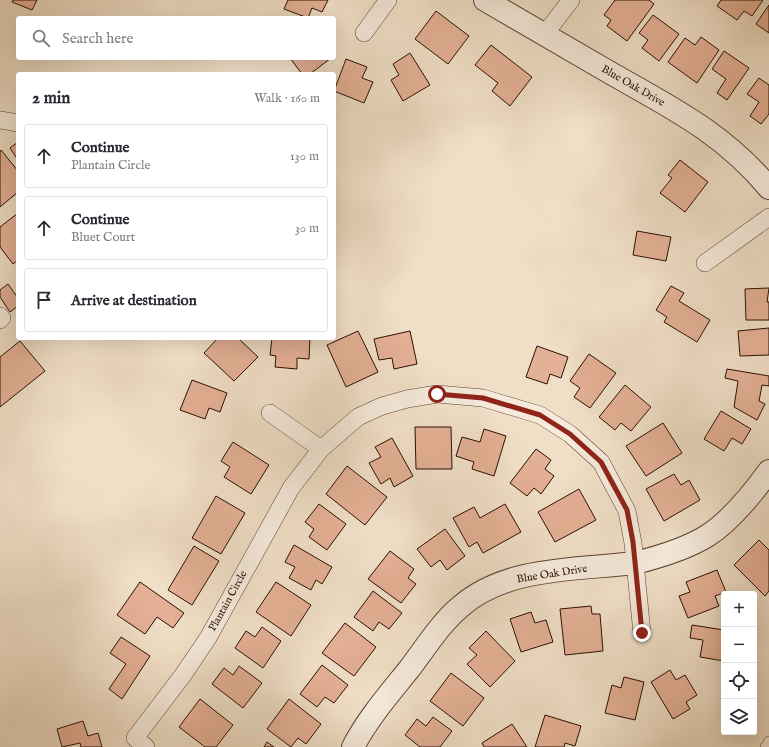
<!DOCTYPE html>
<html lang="en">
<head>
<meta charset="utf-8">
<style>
  body { margin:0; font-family:"IM FELL English",serif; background:#f7f7f7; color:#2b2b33 }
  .controls { position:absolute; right:12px; bottom:12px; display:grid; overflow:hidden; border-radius:4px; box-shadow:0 4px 16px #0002 }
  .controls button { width:36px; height:36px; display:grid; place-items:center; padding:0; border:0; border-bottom:1px solid #e1e1e2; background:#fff; color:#2b2b33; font:20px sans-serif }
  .stop { position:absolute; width:12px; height:12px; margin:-9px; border:3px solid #8f2418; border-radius:50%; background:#fff }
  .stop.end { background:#8f2418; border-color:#fff; box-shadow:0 1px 4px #0008 }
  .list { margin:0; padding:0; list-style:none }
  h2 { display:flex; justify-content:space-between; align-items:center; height:52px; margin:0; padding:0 16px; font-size:17px }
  h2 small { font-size:13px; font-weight:400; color:#7c7c81 }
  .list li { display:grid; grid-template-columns:26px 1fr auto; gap:12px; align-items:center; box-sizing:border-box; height:64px; margin:0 8px 8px; padding:0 8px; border:1px solid #e1e1e2; border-radius:4px }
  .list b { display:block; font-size:15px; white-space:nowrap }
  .list p { margin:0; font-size:13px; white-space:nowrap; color:#7c7c81 }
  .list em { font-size:13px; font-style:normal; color:#7c7c81 }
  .icon { flex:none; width:22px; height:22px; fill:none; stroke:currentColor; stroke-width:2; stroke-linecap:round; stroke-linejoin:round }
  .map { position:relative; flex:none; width:769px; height:747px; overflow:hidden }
  .search { position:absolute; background:#fff; box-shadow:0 4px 16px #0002; left:16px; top:16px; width:320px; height:44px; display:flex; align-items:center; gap:10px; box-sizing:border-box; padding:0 14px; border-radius:4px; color:#7c7c81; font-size:15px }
  .panel { position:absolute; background:#fff; box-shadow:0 4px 16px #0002; left:16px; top:72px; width:320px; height:268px; border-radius:4px }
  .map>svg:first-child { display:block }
  .building { fill:#e4b096; stroke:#2a0f03 }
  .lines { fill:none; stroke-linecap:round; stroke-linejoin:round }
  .service-casing { stroke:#5c4334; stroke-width:10 }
  .minor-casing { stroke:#5c4334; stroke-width:18 }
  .tertiary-casing { stroke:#5c4334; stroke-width:24 }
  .service { stroke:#f5eadb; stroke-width:9 }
  .minor { stroke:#f5eadb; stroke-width:17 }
  .tertiary { stroke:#f5eadb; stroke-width:22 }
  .route { stroke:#8f2418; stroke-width:5 }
  .labels { text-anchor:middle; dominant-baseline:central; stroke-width:3.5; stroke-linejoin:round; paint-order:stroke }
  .street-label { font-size:11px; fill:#2a0f03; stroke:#f5eadb }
</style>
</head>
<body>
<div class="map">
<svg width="769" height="747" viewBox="0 0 769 747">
  <rect width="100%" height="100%" fill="#f0dfc7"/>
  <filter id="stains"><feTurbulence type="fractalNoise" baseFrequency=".005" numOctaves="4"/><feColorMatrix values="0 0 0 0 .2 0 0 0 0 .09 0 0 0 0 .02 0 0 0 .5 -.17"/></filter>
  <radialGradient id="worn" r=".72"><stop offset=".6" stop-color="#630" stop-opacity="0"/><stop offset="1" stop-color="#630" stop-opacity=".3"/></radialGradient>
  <path class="building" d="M13 0H37L32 10 12 2Z
    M288 0H328L322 12 312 8 308 18 284 9Z
    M615 0H649L654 4 627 41 607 26 611 20 604 15Z
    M721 0H763L752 16 744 11 737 20 717 6Z
    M769 5V33L756 24Z
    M436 11 469 36 448 64 415 39Z
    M653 15 679 34 659 61 642 48 648 40 639 33Z
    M701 37 719 50 697 83 668 62 685 38 695 45Z
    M491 45 532 77 510 106 492 91 498 83 475 65Z
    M724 51 749 68 727 100 717 93 726 79 712 69Z
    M410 53 430 85 403 101 391 80 399 75 393 64Z
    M290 58H331L310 74H302Z
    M346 59 367 67 362 78 373 82 364 103 334 91Z
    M759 78 769 85V114L761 124 750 116 759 102 747 94Z
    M18 142V160L10 148Z
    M1 150 18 171V192L0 207V152Z
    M680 160 708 182 685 212 660 193 672 178 668 175Z
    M18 213V260L13 264 0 247V227Z
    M637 231 671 237 666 261 633 255Z
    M8 284 18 298V306L10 312 0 297V290Z
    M671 286 684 293 679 301 710 320 697 342 664 322 667 317 656 310Z
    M769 288 767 302H769V320H746L745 289Z
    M769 328V355L740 356 738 331Z
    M358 331 378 372 346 387 327 345Z
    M410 331 417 364 394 369 392 358 379 360 374 339Z
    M218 338H238L258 357 234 381 204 353Z
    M272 338H310L309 359 297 358V369L275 367 276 356 270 355Z
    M20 341 45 371 0 407V357Z
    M537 346 568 357 561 378 550 374 547 384 526 377Z
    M589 354 616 373 590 408 574 397 580 388 570 381Z
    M727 369 769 376V386L762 385 759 401 765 404 757 420 734 407 738 381 725 378Z
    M192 380 227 393 220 412 209 408 205 419 180 410Z
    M625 385 651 407 631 431 621 423 615 430 599 417Z
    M721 411 751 429 742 444 732 438 724 451 704 439Z
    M663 423 682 453 646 476 626 446Z
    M415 427H451L452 469H416Z
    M484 429 506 436 494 476 472 469 474 462 456 456 462 437 480 442Z
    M392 438 413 476 394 487 390 478 381 484 369 463 381 457 375 447Z
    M233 442 269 465 251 494 224 477 230 467 221 461Z
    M536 449 551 460 545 469 554 476 541 494 534 488 527 496 510 483Z
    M347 466 387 497 365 525 326 494Z
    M674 474 681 485 689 480 700 500 664 521 646 489Z
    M579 489 596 520 555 542 538 512Z
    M216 496 245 513 221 554 192 538Z
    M319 504 346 524 327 550 309 537 314 529 305 522Z
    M505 504 521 532 483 553 477 542 469 547 453 518 474 507 480 518Z
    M445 529 465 556 447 570 440 560 431 567 417 549Z
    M759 540 769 550V591L765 596 734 565Z
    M294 545 332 567 322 584 316 580 311 590 289 578 295 567 285 562Z
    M194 546 219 561 192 605 168 590Z
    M390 551 414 569 408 578 416 584 401 603 368 579Z
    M717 570 726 592 715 596 719 606 688 618 679 596 690 592 686 582Z
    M140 582 184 613 173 628 157 617 145 634 117 615Z
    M276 582 311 605 291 636 256 612Z
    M373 591 402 613 389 629 379 622 373 631 354 617Z
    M591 606 592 614H600L603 651 565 655 560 609Z
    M531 612 535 623 546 620 553 642 521 652 510 619Z
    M345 623 376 647 354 676 322 653Z
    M692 625 724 630V661L700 657 703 640 690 638Z
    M262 627 281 641 263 668 235 648 246 631 255 637Z
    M486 631 515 661 490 687 467 664 477 655 469 648Z
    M121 637 150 656 122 699 109 689 126 664 110 653Z
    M322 665 348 685 334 703 325 697 317 707 300 694Z
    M239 666 262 683 243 708 212 684 224 668 233 675Z
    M670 670 676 680 685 675 697 695 686 702 690 709 673 719 651 682Z
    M451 673 484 698 463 726 430 701Z
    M624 677 644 682 635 720 605 713 612 685 621 688Z
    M200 699 233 725 216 747H205L179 727Z
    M289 699 321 724 306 744 298 738 291 747 267 729Z
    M545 715 581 726 575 746 565 743 564 747H535Z
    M433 717 452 731 440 747H420L405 735 417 719 426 726Z
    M83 721 88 736 98 733 102 747H81L80 743 62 747 57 729Z
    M512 724 527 747H484L482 743Z
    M267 742 274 747H264Z"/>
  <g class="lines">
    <defs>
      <path id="service" d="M765 747 769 741"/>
      <path id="minor" d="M364 33 388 0
        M544 35 571 0
        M0 120 18 123
        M705 263 769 217
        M0 316 2 318 0 320
        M270 413 321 449
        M146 747 135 738 183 675 208 638 291 488 321 449 358 417 382 406 407 399 437 394 483 398 540 415 570 434 601 462 627 511 633 543 642 633"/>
      <path id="tertiary" d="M485 0C528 25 571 50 614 75 674 109 724 134 769 188
        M353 747C368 718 390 693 410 668 426 647 440 624 460 607 506 566 578 570 635 563 659 557 686 549 707 536 731 521 753 493 769 471"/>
    </defs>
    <use href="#service" class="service-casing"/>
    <use href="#minor" class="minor-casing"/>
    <use href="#tertiary" class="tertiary-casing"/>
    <use href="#service" class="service"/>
    <use href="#minor" class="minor"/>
    <use href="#tertiary" class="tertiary"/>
  </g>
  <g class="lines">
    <path class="route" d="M437 394 483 398 540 415 570 434 601 462 627 510 633 542 642 633"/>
  </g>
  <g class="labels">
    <g class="street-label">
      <text transform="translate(633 86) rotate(30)">Blue Oak Drive</text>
      <text transform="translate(552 574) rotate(-9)">Blue Oak Drive</text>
      <text transform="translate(228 601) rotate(-61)">Plantain Circle</text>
    </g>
  </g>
  <rect width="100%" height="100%" filter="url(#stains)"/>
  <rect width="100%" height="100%" fill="url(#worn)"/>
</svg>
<div class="controls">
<button>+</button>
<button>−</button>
<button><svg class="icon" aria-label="locate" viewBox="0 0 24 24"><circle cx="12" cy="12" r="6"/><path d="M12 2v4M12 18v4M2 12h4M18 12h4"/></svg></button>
<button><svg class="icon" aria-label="layers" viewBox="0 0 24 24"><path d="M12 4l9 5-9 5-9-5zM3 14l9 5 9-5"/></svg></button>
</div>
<div class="stop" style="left:437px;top:394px"></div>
<div class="stop end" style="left:642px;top:633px"></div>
<div class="search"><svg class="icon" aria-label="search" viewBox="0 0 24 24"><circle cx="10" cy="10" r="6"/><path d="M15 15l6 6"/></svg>Search here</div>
<section class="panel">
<h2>2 min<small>Walk · 160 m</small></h2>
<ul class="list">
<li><svg class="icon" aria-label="ahead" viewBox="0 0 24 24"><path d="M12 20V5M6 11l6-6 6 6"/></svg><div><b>Continue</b><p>Plantain Circle</p></div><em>130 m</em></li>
<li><svg class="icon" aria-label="ahead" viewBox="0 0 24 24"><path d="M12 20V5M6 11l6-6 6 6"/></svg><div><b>Continue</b><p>Bluet Court</p></div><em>30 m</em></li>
<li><svg class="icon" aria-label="arrive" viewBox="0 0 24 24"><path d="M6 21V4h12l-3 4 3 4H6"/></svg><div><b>Arrive at destination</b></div></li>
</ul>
</section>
</div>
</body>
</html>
